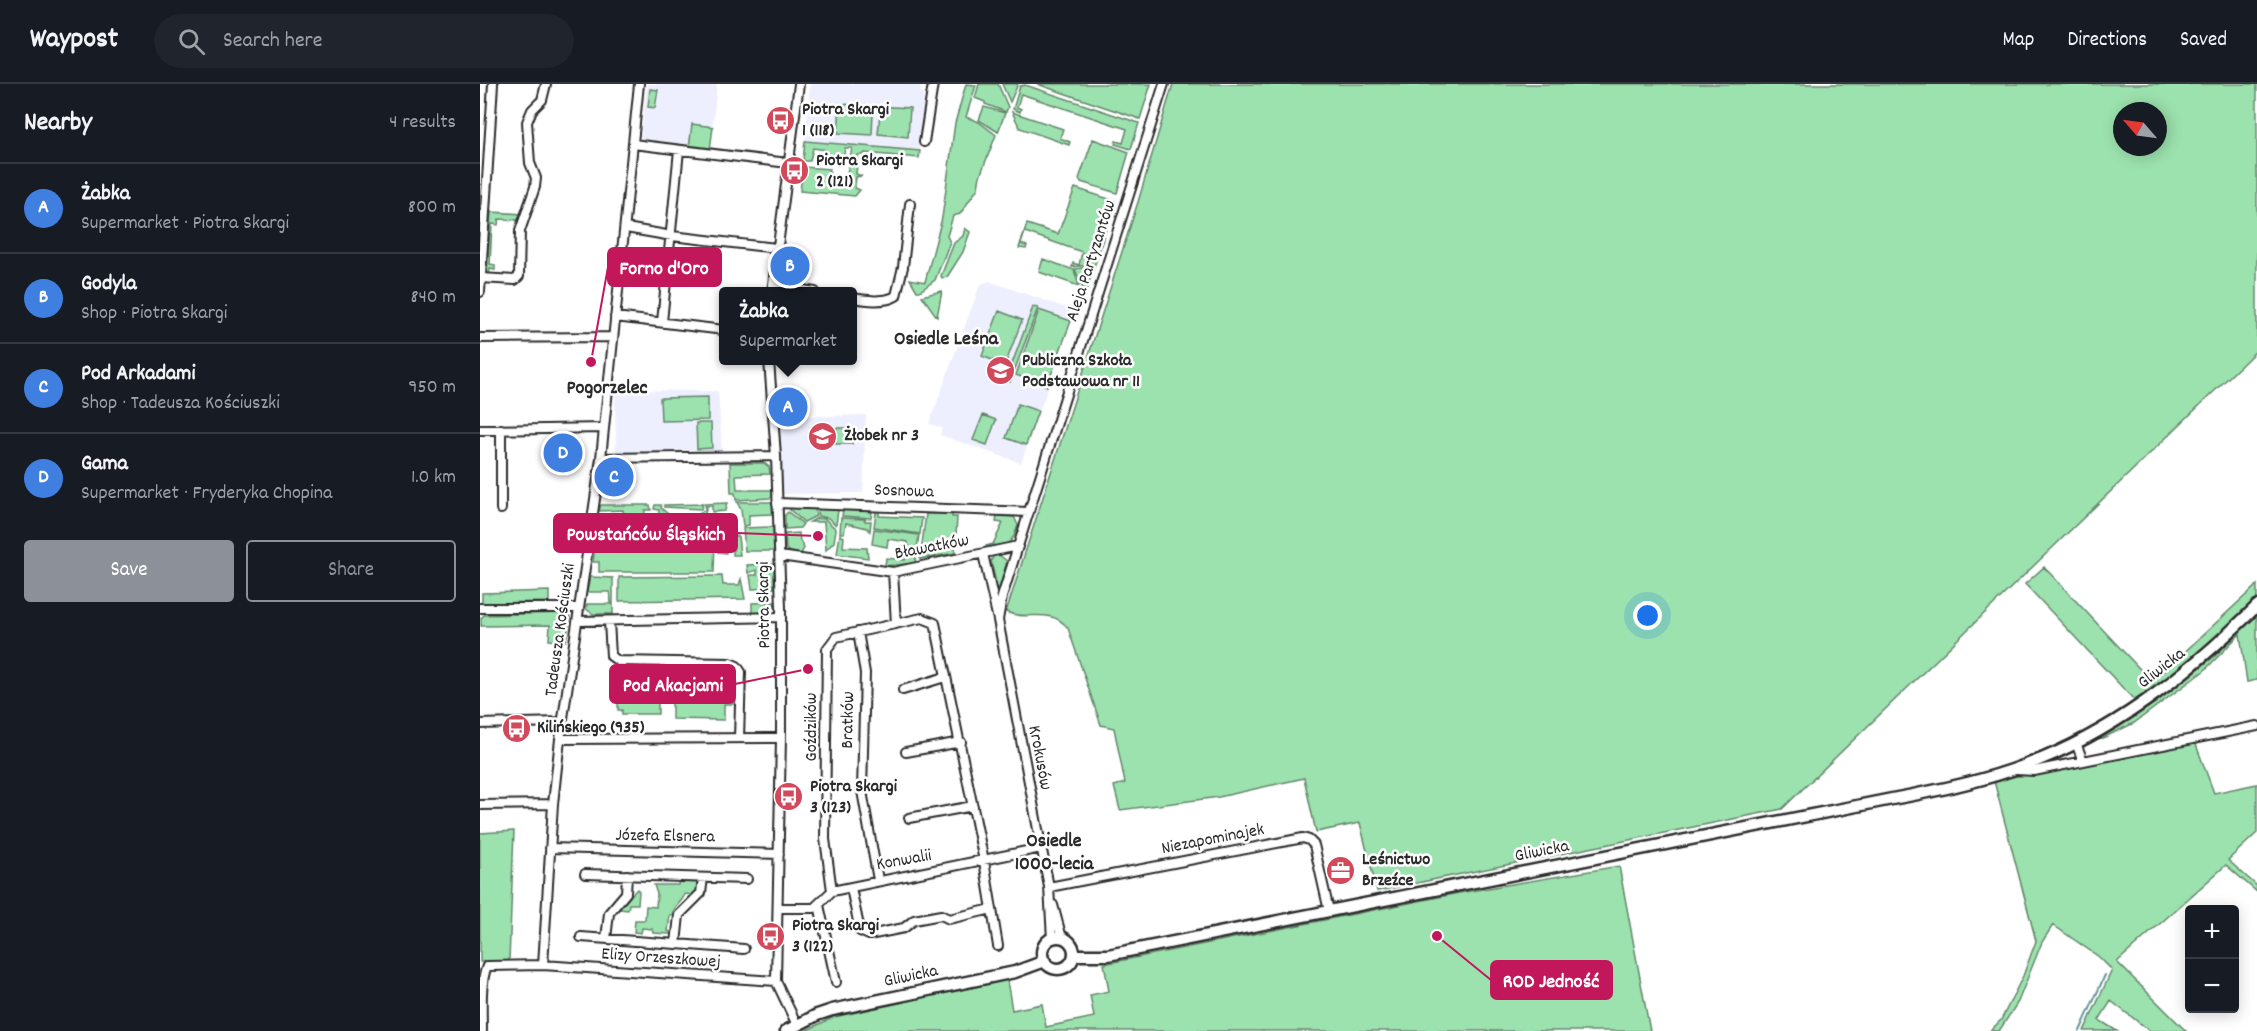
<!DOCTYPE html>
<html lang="en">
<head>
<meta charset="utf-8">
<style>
  body { margin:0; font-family:Dekko,sans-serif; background:#20242c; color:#f1f3f6 }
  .controls { position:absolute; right:18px; bottom:18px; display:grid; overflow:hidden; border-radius:6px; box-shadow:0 3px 15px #0003 }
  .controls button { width:54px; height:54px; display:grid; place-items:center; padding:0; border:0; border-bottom:2px solid #363941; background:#171b24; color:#f1f3f6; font:30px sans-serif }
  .compass { position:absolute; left:1633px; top:18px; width:54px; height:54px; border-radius:50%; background:#171b24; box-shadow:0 3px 15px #0003; rotate:298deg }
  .you { position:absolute; left:1168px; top:532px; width:21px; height:21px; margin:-15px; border:4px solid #fff; border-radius:50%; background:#1a73e8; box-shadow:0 0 0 9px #1a73e833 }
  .badge { display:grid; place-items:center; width:39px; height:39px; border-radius:50%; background:#8c9099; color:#fff; font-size:20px; font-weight:700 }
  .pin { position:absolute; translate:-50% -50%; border:3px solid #fff; box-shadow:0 2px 6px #0006 }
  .popup { position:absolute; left:239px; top:203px; width:138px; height:78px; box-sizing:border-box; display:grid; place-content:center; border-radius:6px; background:#171b24; filter:drop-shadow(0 2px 4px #0005); font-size:20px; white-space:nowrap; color:#9ea1a6 }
  .popup b { font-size:22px; color:#f1f3f6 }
  .popup::after { content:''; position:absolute; left:50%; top:100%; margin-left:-12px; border:12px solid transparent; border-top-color:#171b24 }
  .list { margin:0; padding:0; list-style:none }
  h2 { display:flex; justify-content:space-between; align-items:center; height:78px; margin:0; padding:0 24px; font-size:26px }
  h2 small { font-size:20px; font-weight:400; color:#9ea1a6 }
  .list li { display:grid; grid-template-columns:39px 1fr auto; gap:18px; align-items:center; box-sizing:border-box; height:90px; padding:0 24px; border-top:2px solid #363941 }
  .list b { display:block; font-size:22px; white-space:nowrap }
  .list p { margin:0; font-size:20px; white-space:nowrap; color:#9ea1a6 }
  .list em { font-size:20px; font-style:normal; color:#9ea1a6 }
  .actions { display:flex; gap:12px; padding:18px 24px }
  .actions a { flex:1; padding:14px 0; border:2px solid #8c9099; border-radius:6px; text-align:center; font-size:21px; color:#8c9099 }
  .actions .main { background:#8c9099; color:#fff }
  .icon { flex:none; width:33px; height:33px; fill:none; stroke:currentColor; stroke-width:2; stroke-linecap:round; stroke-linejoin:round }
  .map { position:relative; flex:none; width:1777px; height:947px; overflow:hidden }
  header { display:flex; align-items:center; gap:36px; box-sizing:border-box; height:84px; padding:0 30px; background:#171b24; border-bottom:2px solid #363941 }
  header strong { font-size:28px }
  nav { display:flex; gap:33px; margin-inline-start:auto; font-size:21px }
  .search { width:420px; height:54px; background:#20242c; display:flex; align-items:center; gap:15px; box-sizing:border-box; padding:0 21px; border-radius:33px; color:#9ea1a6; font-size:22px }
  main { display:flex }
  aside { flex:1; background:#171b24 }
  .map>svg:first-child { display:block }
  .built { fill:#eeeffe }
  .green { fill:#9ce2ae; stroke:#64866c; stroke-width:1.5; fill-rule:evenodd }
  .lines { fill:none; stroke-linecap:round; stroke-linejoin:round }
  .stream { stroke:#66969c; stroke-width:2 }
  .street-casing { stroke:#2b2b2b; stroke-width:12 }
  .secondary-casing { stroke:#2b2b2b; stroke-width:15 }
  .street { stroke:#fff; stroke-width:8 }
  .secondary { stroke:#fff; stroke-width:10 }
  .labels { text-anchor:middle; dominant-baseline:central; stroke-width:5; stroke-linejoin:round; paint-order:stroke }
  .poi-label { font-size:18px; font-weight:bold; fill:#2b2b2b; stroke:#fff; text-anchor:start }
  .street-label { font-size:18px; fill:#2b2b2b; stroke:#fff }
  .neighbourhood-label { font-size:20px; font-weight:bold; fill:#2b2b2b; stroke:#fff }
  .leader { fill:none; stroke:#c2185b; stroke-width:2 }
  .callout-dot { fill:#c2185b; stroke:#fff; stroke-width:2 }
  .callout { fill:#c2185b; stroke:#c2185b; stroke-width:2 }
  .callout-label { font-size:20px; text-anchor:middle; font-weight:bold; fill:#fff }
</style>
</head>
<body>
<header>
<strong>Waypost</strong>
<div class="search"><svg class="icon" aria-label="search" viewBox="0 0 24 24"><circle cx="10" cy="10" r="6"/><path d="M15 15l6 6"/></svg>Search here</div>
<nav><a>Map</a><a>Directions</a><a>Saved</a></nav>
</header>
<main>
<aside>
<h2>Nearby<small>4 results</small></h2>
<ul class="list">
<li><span class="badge" style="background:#3f7fe0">A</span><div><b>Żabka</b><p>Supermarket · Piotra Skargi</p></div><em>800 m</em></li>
<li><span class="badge" style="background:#3f7fe0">B</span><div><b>Godyla</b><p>Shop · Piotra Skargi</p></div><em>840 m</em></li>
<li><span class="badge" style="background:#3f7fe0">C</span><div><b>Pod Arkadami</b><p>Shop · Tadeusza Kościuszki</p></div><em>950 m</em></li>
<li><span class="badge" style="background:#3f7fe0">D</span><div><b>Gama</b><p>Supermarket · Fryderyka Chopina</p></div><em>1.0 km</em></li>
</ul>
<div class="actions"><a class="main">Save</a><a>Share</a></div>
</aside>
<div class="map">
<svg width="1777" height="947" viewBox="0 0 1777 947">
  <rect width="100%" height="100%" fill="#fff"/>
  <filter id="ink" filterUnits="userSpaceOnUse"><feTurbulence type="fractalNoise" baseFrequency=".0167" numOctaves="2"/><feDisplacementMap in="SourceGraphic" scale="12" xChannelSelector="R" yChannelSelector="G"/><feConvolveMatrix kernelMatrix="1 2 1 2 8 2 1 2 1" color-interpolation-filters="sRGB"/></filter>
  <g filter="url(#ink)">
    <path class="built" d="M167 0H237L230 66 160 58Z
      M330 0H441L440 8 444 9 440 67 325 57Z
      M509 197 595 227 541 379 460 351 462 344 449 340 500 201Z
      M135 306 238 307 242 367 136 370Z
      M386 331 383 409 303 410 299 333Z"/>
    <path class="green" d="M486 0 496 1 486 33 499 38 516 51 500 92 498 104 480 130 473 132 467 152 470 158 455 196 440 207H437L430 195 445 198 462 134 475 39Z
      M499 0H518L528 23 526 28 505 20V18L495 14Z
      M522 0H538L530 18Z
      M557 0H671L660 35Z
      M693 0H1777V266L1302 725 897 807 880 739 836 748 824 694 739 713 640 726 634 702 645 699 634 644 621 641 588 544C570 522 548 538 526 528L658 118ZM1642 27H1678V63H1642Z
      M545 1 659 39 651 65 635 60 636 57 643 59 647 45 541 10 537 23 541 25 540 28 533 25 540 2Z
      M170 5 178 6 175 24 168 23Z
      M360 20 430 24 428 53 398 50 400 28H393L392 51 358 49Z
      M504 23 525 29 518 48 499 36Z
      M532 28 583 45 580 54 590 58 589 61 540 44Z
      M212 40 233 43 230 66 209 64Z
      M613 55 649 68 637 109 601 98 599 95Z
      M325 57 440 67 439 74 385 69 383 71H378L376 90 382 92 376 93 375 104 380 106 375 112 320 107 323 83 350 85 349 93 366 94 372 64H365L364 70 359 74H346V66L333 64 330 77H323Z
      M595 104 635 117 615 180 592 183 593 179 599 181 602 168 545 148 541 160 547 162 546 165 539 164 547 140 578 150Z
      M11 128 43 130 38 141 37 136 19 135 18 141 12 140 10 180 15 181V186L10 185 9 191 7 190Z
      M485 144 490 148 483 168 467 193 462 194 461 192 474 159 483 152Z
      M563 175 594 186 599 202 559 188Z
      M614 182 607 205 602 203 595 185Z
      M462 207 457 233 442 212Z
      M553 223 558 224 530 298 526 296Z
      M559 226 591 237 567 302 536 291Z
      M519 227 542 236 525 281 502 272Z
      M228 313V336L181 337 180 314Z
      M538 320 558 327 546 361 526 354Z
      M503 331 516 336 507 361 493 356Z
      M216 339H231L232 364 217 365Z
      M345 344H373L372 360H345Z
      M250 379H284L289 383 290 390 256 391 257 406H292V412L290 414 256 416 255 409H251Z
      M257 418H292L293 430 269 431V441L263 442 261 426Z
      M247 419 245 427 232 428V422H227L224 433 217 432 225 425V420Z
      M223 420 221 425 184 423V421Z
      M121 421H170L171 426H165L163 447 166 448V450L154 458 147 457 143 426 119 427Z
      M175 421H181V424L188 430H182L181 446H170V441H178L179 426 174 425Z
      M311 424 335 425 336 432 324 438 310 426Z
      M337 425 358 426 356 441 348 434 338 432Z
      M399 425V432L442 434 440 450 394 443 396 428Z
      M363 426 392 427 391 434 362 432Z
      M308 428 323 440 320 444 305 445V431Z
      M468 428H472V433H477L475 469 440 475 446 430H467Z
      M517 432 534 433 538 441C532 462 527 461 507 465L506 462 513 460 523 439 516 438Z
      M235 434H238L237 456H235L234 488H119V478H113L115 463H156L173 452H194L195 448H235Z
      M337 434 345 435 356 445 354 458 346 466 344 438H330Z
      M361 434 385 435V437H391L390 447 387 444 366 439 364 449H360Z
      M118 439H139L143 456 115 455Z
      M293 443 294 467H265L263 444Z
      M394 445 439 451 435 479 405 482 406 474 425 476 428 458 408 455 407 463 392 460Z
      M319 449 320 457 324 464 321 470 310 468 306 465 305 450Z
      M360 451 364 453 363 463 387 464 388 474 357 470Z
      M239 452H258L260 471H253V454H246V469L238 468 239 465 243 464 244 460 239 458Z
      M514 471H519L527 477 518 508 511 477Z
      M294 480V504L272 505 270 491H277V486L268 489 267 481Z
      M1564 483 1672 598 1777 501V514L1696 592 1657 619 1545 500Z
      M242 492 243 501H259L261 495 265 515 139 517V493Z
      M110 493 133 494V519H131L130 508H107Z
      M69 507V518L2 519V509Z
      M295 518 294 523 288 528 272 529V519Z
      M107 520H133V530H113L106 525Z
      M87 529 90 533 86 557 69 556 70 541 1 542V534L4 531Z
      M1777 531V596L1767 598 1760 550 1725 586 1654 639 1623 654 1613 655 1674 620 1735 572Z
      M138 600 178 601V630H142V626H138Z
      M192 602H252V608H249V612H252L253 620H244V636L192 635Z
      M1715 658 1734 709 1777 700V749L1748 776 1777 802V808L1746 781 1637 878 1706 947H1670L1631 917 1619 936 1637 947H1604L1632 886 1619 873 1573 841 1562 858 1538 918 1519 947H1510L1521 936 1543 892 1556 857 1514 697 1537 692 1561 690Z
      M34 747 29 877 0 878V749Z
      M1139 782 1170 947H325L354 933 527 896 532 926 562 920 566 943 614 933 610 911 629 907 624 880 979 809Z
      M199 794 219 796 218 806 212 811 205 810C202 819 194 821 192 831H190L188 847 191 848 190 850 173 849 172 845 162 844 161 849 154 848 155 836H165L166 822 176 823 177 810 174 801H198Z
      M157 805 159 807 158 820H149L148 826 138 825Z"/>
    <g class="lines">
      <path class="stream" d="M1600 947 1625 891"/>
      <defs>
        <path id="street" d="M444 58 453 0
          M153 60 308 79
          M146 144 192 152 296 164
          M1 194 35 196 39 192 40 147 55 103 56 94 50 79 47 38 52 26 62 16 66 0
          M293 201 335 208
          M0 208 13 0
          M292 208 319 0
          M372 214C385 216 404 219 416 212L423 183 430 120
          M135 233 244 246
          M182 238 199 66
          M0 254 133 253
          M289 276 296 372 301 524V654L296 897 317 941
          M21 345V425
          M0 346 124 344
          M121 374 296 372
          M297 419 549 428
          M503 470 518 536 569 803 572 855
          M300 472 413 488 538 462
          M413 488 416 540
          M0 524H99
          M518 536 522 513 684 0
          M98 537 301 533
          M129 537 131 572 138 577 250 579 257 582 261 588 259 654
          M378 548 385 589 382 707 398 796
          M423 606 465 593
          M0 640 82 638
          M80 655 301 654
          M1596 659 1603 677
          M426 668 481 658
          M1537 686 1554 687 1777 642
          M0 721 73 720
          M429 734 493 722
          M70 764 299 770
          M105 790 267 795
          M569 803 823 754 829 756 834 761 849 827
          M371 804 380 847 389 851 424 844 434 836 461 831 469 835 512 825
          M352 807 345 755 347 565 356 553 442 534 455 539 504 777 518 862
          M339 821 356 898
          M573 821 582 854
          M298 824H334L352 807 561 764
          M101 853 264 865
          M126 855 129 829 146 809 147 791
          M196 860 199 831 221 809 223 794
          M63 881 73 720 80 655 121 374 159 0
          M2 947C2 928 0 898 7 882L63 881 296 897"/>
        <path id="secondary" d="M562 869a16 16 0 1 1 32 0a16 16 0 1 1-32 0Z
          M594 871H628L1407 716C1449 708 1491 700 1532 686 1628 654 1706 592 1777 522
          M306 947 337 931 352 926 535 888 565 877"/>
      </defs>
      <use href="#street" class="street-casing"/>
      <use href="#secondary" class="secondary-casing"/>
      <use href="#street" class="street"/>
      <use href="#secondary" class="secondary"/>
    </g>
  </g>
  <defs>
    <symbol id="bus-disc" viewBox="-11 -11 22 22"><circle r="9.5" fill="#d1495b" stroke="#fff"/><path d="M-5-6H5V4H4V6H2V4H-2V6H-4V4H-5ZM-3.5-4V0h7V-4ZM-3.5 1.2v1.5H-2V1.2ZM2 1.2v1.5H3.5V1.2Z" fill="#fff"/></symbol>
    <symbol id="school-disc" viewBox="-11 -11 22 22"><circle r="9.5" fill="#d1495b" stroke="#fff"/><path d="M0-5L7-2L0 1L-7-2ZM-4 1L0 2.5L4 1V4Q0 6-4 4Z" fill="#fff"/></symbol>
    <symbol id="office-disc" viewBox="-11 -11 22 22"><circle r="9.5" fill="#d1495b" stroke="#fff"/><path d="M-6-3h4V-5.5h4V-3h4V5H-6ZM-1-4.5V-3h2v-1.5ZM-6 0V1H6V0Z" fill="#fff"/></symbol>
  </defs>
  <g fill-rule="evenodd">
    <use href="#bus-disc" x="284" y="20" width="33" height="33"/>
    <use href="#bus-disc" x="298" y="70" width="33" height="33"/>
    <use href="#school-disc" x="504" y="270" width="33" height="33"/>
    <use href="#school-disc" x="326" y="336" width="33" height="33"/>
    <use href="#bus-disc" x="20" y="628" width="33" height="33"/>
    <use href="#bus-disc" x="292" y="696" width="33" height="33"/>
    <use href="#office-disc" x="844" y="770" width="33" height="33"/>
    <use href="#bus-disc" x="274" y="836" width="33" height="33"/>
  </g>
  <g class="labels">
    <g class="poi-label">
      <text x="322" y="26">Piotra Skargi<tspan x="322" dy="21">1 (118)</tspan></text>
      <text x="336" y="77">Piotra Skargi<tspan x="336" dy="21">2 (121)</tspan></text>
      <text x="542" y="277">Publiczna Szkoła<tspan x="542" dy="21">Podstawowa nr 11</tspan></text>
      <text x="364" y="352">Żłobek nr 3</text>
      <text x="57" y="644">Kilińskiego (935)</text>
      <text x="330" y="703">Piotra Skargi<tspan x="330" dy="21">3 (123)</tspan></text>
      <text x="882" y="776">Leśnictwo<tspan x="882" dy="21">Brzeźce</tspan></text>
      <text x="312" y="842">Piotra Skargi<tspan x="312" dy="21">3 (122)</tspan></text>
    </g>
    <g class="street-label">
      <text transform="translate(612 177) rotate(-72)">Aleja Partyzantów</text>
      <text transform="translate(424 408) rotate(2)">Sosnowa</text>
      <text transform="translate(452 464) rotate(-11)">Bławatków</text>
      <text transform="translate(285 521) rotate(-91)">Piotra Skargi</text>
      <text transform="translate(81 546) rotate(-82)">Tadeusza Kościuszki</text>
      <text transform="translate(1682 585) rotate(-38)">Gliwicka</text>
      <text transform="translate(369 636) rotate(-89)">Bratków</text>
      <text transform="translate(332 643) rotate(-90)">Goździków</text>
      <text transform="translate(559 674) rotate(79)">Krokusów</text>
      <text transform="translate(185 753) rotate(1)">Józefa Elsnera</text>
      <text transform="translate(733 756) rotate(-11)">Niezapominajek</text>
      <text transform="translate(1062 768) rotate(-11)">Gliwicka</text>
      <text transform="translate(424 777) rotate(-10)">Konwalii</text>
      <text transform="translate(181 875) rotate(4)">Elizy Orzeszkowej</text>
      <text transform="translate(431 893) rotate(-12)">Gliwicka</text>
    </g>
    <g class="neighbourhood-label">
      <text x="466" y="256">Osiedle Leśna</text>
      <text x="127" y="305">Pogorzelec</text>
      <text x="574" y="758">Osiedle<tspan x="574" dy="23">1000-lecia</tspan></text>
    </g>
  </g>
  <path class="leader" d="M111 278L128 183M338 452L257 449M328 585L255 600M957 852L1011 896"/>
  <g class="callout-dot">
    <circle cx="111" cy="278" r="6"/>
    <circle cx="338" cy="452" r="6"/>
    <circle cx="328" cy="585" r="6"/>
    <circle cx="957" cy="852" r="6"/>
  </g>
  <g class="callout">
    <rect x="128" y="164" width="113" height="38" rx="6"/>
    <rect x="74" y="430" width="183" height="38" rx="6"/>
    <rect x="130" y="581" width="125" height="38" rx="6"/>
    <rect x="1011" y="877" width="121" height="38" rx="6"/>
  </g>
  <g class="callout-label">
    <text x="184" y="190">Forno d'Oro</text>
    <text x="166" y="456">Powstańców Śląskich</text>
    <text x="193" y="607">Pod Akacjami</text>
    <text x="1071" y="903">ROD Jedność</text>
  </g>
</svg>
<div class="controls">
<button>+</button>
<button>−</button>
</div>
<svg class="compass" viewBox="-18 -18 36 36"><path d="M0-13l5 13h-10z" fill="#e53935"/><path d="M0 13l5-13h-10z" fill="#9ea1a6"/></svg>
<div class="you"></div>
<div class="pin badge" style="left:308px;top:323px;background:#3f7fe0">A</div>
<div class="popup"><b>Żabka</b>Supermarket</div>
<div class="pin badge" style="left:310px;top:182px;background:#3f7fe0">B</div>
<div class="pin badge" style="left:134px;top:393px;background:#3f7fe0">C</div>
<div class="pin badge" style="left:83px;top:369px;background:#3f7fe0">D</div>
</div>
</main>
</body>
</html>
